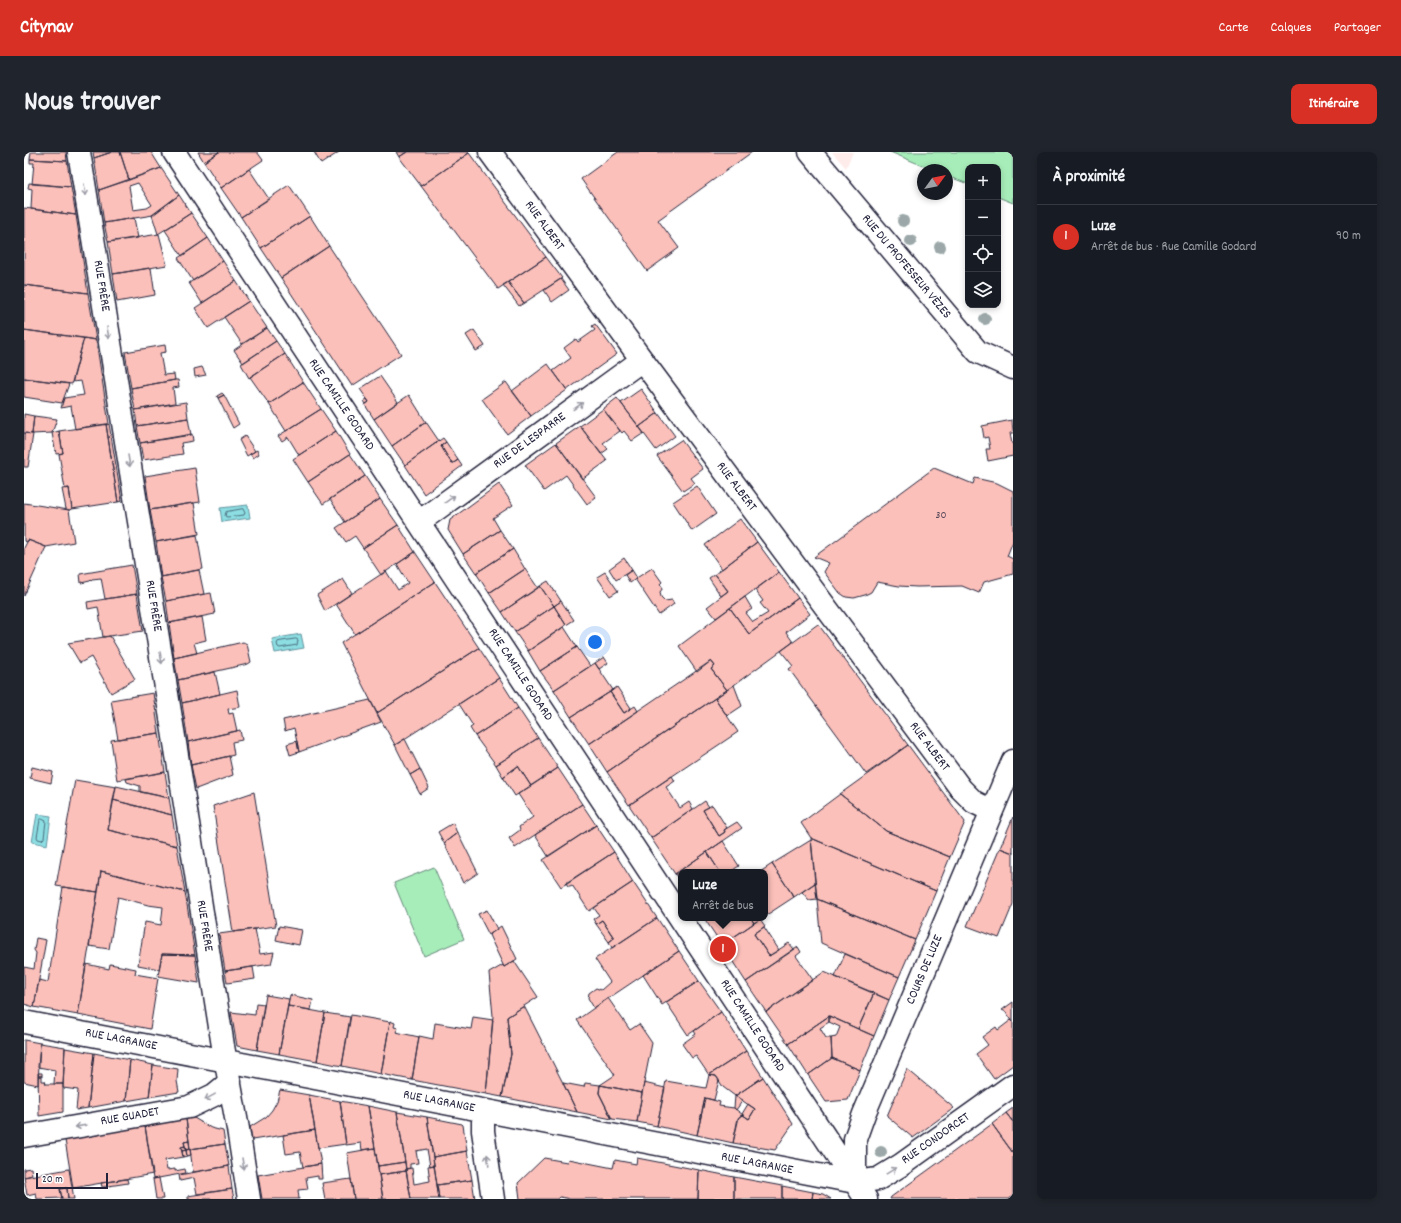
<!DOCTYPE html>
<html lang="fr">
<head>
<meta charset="utf-8">
<style>
  body { margin:0; font-family:Dekko,sans-serif; background:#20242c; color:#f1f3f6 }
  .controls { position:absolute; right:12px; top:12px; display:grid; overflow:hidden; border-radius:8px; box-shadow:0 2px 6px #0003 }
  .controls button { width:36px; height:36px; display:grid; place-items:center; padding:0; border:0; border-bottom:1px solid #363941; background:#171b24; color:#f1f3f6; font:20px sans-serif }
  .compass { position:absolute; left:893px; top:12px; width:36px; height:36px; border-radius:50%; background:#171b24; box-shadow:0 2px 6px #0003; rotate:57deg }
  .scale { position:absolute; left:12px; bottom:10px; width:72px; box-sizing:border-box; padding-left:4px; border:2px solid #22223b; border-top:0; font-size:11px; line-height:14px; white-space:nowrap; color:#22223b; -webkit-text-stroke:3px #fff; paint-order:stroke }
  .you { position:absolute; left:571px; top:490px; width:14px; height:14px; margin:-10px; border:3px solid #fff; border-radius:50%; background:#1a73e8; box-shadow:0 0 0 6px #1a73e833 }
  .badge { display:grid; place-items:center; width:26px; height:26px; border-radius:50%; background:#d93025; color:#fff; font-size:13px; font-weight:700 }
  .pin { position:absolute; translate:-50% -50%; border:2px solid #fff; box-shadow:0 1px 4px #0006 }
  .popup { position:absolute; left:654px; top:717px; width:90px; height:52px; box-sizing:border-box; display:grid; place-content:center; border-radius:8px; background:#171b24; filter:drop-shadow(0 1px 3px #0005); font-size:13px; white-space:nowrap; color:#9ea1a6 }
  .popup b { font-size:15px; color:#f1f3f6 }
  .popup::after { content:''; position:absolute; left:50%; top:100%; margin-left:-8px; border:8px solid transparent; border-top-color:#171b24 }
  .list { margin:0; padding:0; list-style:none }
  h2 { display:flex; justify-content:space-between; align-items:center; height:52px; margin:0; padding:0 16px; font-size:17px }
  h2 small { font-size:13px; font-weight:400; color:#9ea1a6 }
  .list li { display:grid; grid-template-columns:26px 1fr auto; gap:12px; align-items:center; box-sizing:border-box; height:64px; padding:0 16px; border-top:1px solid #363941 }
  .list b { display:block; font-size:15px; white-space:nowrap }
  .list p { margin:0; font-size:13px; white-space:nowrap; color:#9ea1a6 }
  .list em { font-size:13px; font-style:normal; color:#9ea1a6 }
  .icon { flex:none; width:22px; height:22px; fill:none; stroke:currentColor; stroke-width:2; stroke-linecap:round; stroke-linejoin:round }
  .map { position:relative; flex:none; width:989px; height:1047px; overflow:hidden; border-radius:8px }
  header { display:flex; align-items:center; gap:24px; box-sizing:border-box; height:56px; padding:0 20px; background:#d93025; color:#fff }
  header strong { font-size:19px }
  nav { display:flex; gap:22px; margin-inline-start:auto; font-size:14px }
  .intro { display:flex; align-items:center; justify-content:space-between; box-sizing:border-box; height:96px; padding:0 24px }
  h1 { margin:0; font-size:28px }
  .button { padding:10px 18px; border-radius:8px; background:#d93025; color:#fff; font-size:14px; font-weight:700 }
  main { display:flex; gap:24px; padding:0 24px }
  aside { flex:1; background:#171b24; border-radius:8px; box-shadow:0 2px 6px #0003 }
  .map>svg:first-child { display:block }
  .built { fill:#feecea }
  .green { fill:#a7edb9; stroke:#64887a }
  .water { fill:#8cdee2; stroke:#62939f }
  .lines { fill:none; stroke-linecap:round; stroke-linejoin:round }
  .shore { stroke:#4c6d7e; stroke-width:1 }
  .building { fill:#fcc0ba; stroke:#22223b; fill-rule:evenodd }
  .minor-casing { stroke:#22223b; stroke-width:25 }
  .minor { stroke:#fff; stroke-width:22 }
  .tree { fill:#9ba7a8 }
  .oneway { stroke:#9c9ca7 }
  .labels { text-anchor:middle; dominant-baseline:central; stroke-width:4; stroke-linejoin:round; paint-order:stroke }
  .number-label { font-size:11px; fill:#584a5b }
  .street-label { font-size:13px; fill:#22223b; stroke:#fff }
</style>
</head>
<body>
<header>
<strong>Citynav</strong>
<nav><a>Carte</a><a>Calques</a><a>Partager</a></nav>
</header>
<div class="intro"><h1>Nous trouver</h1><a class="button">Itinéraire</a></div>
<main>
<div class="map">
<svg width="989" height="1047" viewBox="0 0 989 1047">
  <rect width="100%" height="100%" fill="#fff"/>
  <filter id="ink" filterUnits="userSpaceOnUse"><feTurbulence type="fractalNoise" baseFrequency=".025" numOctaves="2"/><feDisplacementMap in="SourceGraphic" scale="8" xChannelSelector="R" yChannelSelector="G"/><feConvolveMatrix kernelMatrix="1 2 1 2 8 2 1 2 1" color-interpolation-filters="sRGB"/></filter>
  <g filter="url(#ink)">
    <path class="built" d="M808 0H829L822 16Z"/>
    <path class="green" d="M866 0H989V51L974 45V15H944V32L923 24V18H909Z
      M410 715 440 787 400 804 370 731Z"/>
    <path class="water" d="M224 353 226 366 198 370 196 356Z
      M277 482 280 496 251 501 248 487Z
      M13 662 27 664 23 693 8 690Z"/>
    <g class="lines">
      <path class="shore" d="M219 357 221 361 220 363 203 365 201 364 202 360Z
        M272 487 274 488 273 493 256 496 254 495 253 492 254 490Z
        M18 667 22 669 20 686 18 688 14 687 13 685 16 668Z"/>
    </g>
    <path class="building" d="M7 0H42L43 9 6 7Z
      M69 0H88L70 6Z
      M88 0H96L105 28 75 38 70 6Z
      M96 0H127L137 16 105 28Z
      M174 0H195L180 10Z
      M195 0H233L239 8 197 36 180 10Z
      M290 0H315L297 12Z
      M372 0H383L375 5Z
      M383 0H444L445 1 397 34 375 5Z
      M594 0H728L634 68 655 96 623 119 557 27Z
      M445 1 522 105 474 137 397 34Z
      M6 7 43 9 47 35 8 32 10 11H6Z
      M137 16 155 43 129 63 80 71 75 38ZM114 31 128 53 123 56 109 58 105 34Z
      M225 17 245 47 217 65 197 36Z
      M5 31 47 35 52 63 7 57 8 37 4 36Z
      M265 33 286 64 237 96 217 65Z
      M155 43 167 61 134 82 128 63Z
      M0 56 52 63 64 141 0 133Z
      M167 61 184 86 158 104 141 78Z
      M286 64 305 94 257 126 237 96Z
      M110 66 114 86 84 90 80 71Z
      M135 82 143 113 89 122 84 90Z
      M184 86 199 109 169 129 154 106Z
      M305 94 377 202 328 234 257 126Z
      M522 105 538 126 500 151 484 130Z
      M199 109 212 129 178 151 165 131Z
      M127 116 131 143 93 150 89 122Z
      M537 127 545 138 528 150 520 138Z
      M212 129 225 149 184 176 171 156Z
      M484 130 500 151 495 154 479 133Z
      M0 133 64 141 72 188 0 178Z
      M225 149 243 176 218 192 200 165Z
      M571 172 593 202 543 238 529 219 547 206 540 196 552 187 554 190 571 178 568 174Z
      M243 176 252 189 219 211 210 198Z
      M0 178 60 186 48 232 0 226Z
      M450 178 461 194 452 199 442 183Z
      M60 186 72 188 85 272 51 277 47 254 37 256 40 246 60 243 57 229 48 230Z
      M252 189 261 202 225 226 217 212Z
      M141 193 142 200 136 201 140 223 150 222 151 228 107 236 101 200Z
      M261 202 279 230 245 252 226 225Z
      M524 212 543 238 507 264 488 239Z
      M178 215 182 223 171 225 170 217Z
      M356 224 374 250 350 267 341 253 345 250 336 237Z
      M0 226 45 232 38 251 0 245Z
      M151 228H154L155 235 149 236 151 251 111 258 107 236Z
      M279 230 297 257 262 279 245 252Z
      M482 230 507 264 483 282 458 247Z
      M617 237 634 261 615 275 597 251Z
      M198 241 200 243 194 246 193 244Z
      M200 243 215 272 209 276 194 246Z
      M385 243 402 270 368 294 350 267Z
      M593 246 620 281 608 289 600 279 598 281 579 257Z
      M343 247 345 250 342 252 340 249Z
      M162 250 164 266 113 274 111 258Z
      M297 257 312 279 275 303 264 285 258 289 254 284Z
      M579 257 596 279 579 291 584 297 577 302 556 274Z
      M634 261 651 284 632 298 615 275Z
      M0 262 10 264 8 282 0 281Z
      M10 264 33 267 28 281 8 282Z
      M164 266 167 283 116 291 113 274Z
      M988 268 989 281H986L988 292H989V304L964 309 962 297H966L964 285 960 286 958 274Z
      M402 270 415 289 381 313 368 294Z
      M82 272 94 350 48 357 45 336 41 337 35 302 39 301 35 279Z
      M82 272H85L98 349 94 350Z
      M556 274 583 309 558 327 532 291Z
      M35 279 39 301 32 302 28 281Z
      M312 279 326 302 284 330 269 307Z
      M0 281 9 282 4 315H0Z
      M168 282 169 289 157 291 159 302 119 308 116 291Z
      M221 284 231 299 223 304 215 288Z
      M419 286 422 290 417 294 428 312 434 308 438 314 400 342 381 313Z
      M657 288 679 317 667 326 671 331 659 339 633 304Z
      M422 290 434 308 428 312 417 294Z
      M532 291 572 345 563 352 542 323 520 339 501 313Z
      M233 298 235 302 229 306 226 302Z
      M326 302 341 324 299 352 284 330Z
      M171 316 176 350 126 358 121 324Z
      M910 316 949 332 951 326 973 331 989 339V389L983 404 989 407V422L960 430 955 441 938 434 893 435 875 434 853 430 847 440 841 443 830 446 822 445 816 441 800 420 805 411 790 405Z
      M341 324 356 347 321 370 306 347Z
      M475 332 489 353 469 366 476 378 439 402 424 378 426 368Z
      M673 334 692 362 668 379 649 350Z
      M45 336 48 357 45 358 42 357 38 337Z
      M356 347 374 373 339 396 331 384 322 390 312 376Z
      M0 351 45 358 50 390 22 395 4 388 3 390 0 389Z
      M168 351H170L175 382 132 390 126 358Z
      M716 367 733 390 698 417 681 393Z
      M374 373 391 400 357 423 339 396Z
      M476 378 489 397 452 421 439 402Z
      M173 383 179 417 137 425 132 390Z
      M4 388 22 395 0 444V396Z
      M733 390 755 420 692 466 683 455 704 439 691 422Z
      M489 397 501 417 465 441 452 421Z
      M391 400 411 430 331 482 312 452 362 419 374 438 384 431 373 412Z
      M600 406 608 418 592 428 585 417Z
      M108 413 113 442 81 447 77 426 68 427 66 429 57 431 56 422Z
      M628 416 638 430 636 432 639 436 636 440 637 445 641 449 648 448 650 452 635 463 611 427Z
      M501 417 514 436 478 460 465 441Z
      M175 418 180 442 142 449 137 425Z
      M608 418 613 426 606 431 601 423Z
      M581 420 594 439 586 444 573 425Z
      M755 420 774 446 725 482 706 456 721 445 728 457 722 461 729 470 744 461 736 451 739 449 731 438Z
      M691 422 704 439 697 444 685 426Z
      M319 427 328 441 301 459 293 443Z
      M524 429 537 449 530 454 516 434Z
      M411 430 455 496 353 561 317 491Z
      M516 434 530 454 491 480 478 460Z
      M187 441 191 462 145 471 142 449Z
      M113 442 119 479 79 485 74 455 64 457 63 450Z
      M774 446 786 462 762 480 769 490 703 538 687 517 691 514 687 509 673 520 655 494 706 456 725 482Z
      M537 449 550 468 542 473 530 454Z
      M530 454 542 473 504 499 491 480Z
      M178 465 182 488 170 491 173 501 150 506 145 471Z
      M794 472 884 593 842 622 765 517 769 514 757 499Z
      M540 475 553 495 516 519 504 499Z
      M86 484 111 527 87 541 67 505 56 511 44 491Z
      M219 490 223 492 227 510 224 512 154 528 150 506Z
      M553 495 566 514 530 538 516 519Z
      M455 496 475 526 371 593 353 561Z
      M580 505 584 511 575 517 571 511Z
      M687 509 691 514 687 517 703 538 583 620 565 592Z
      M571 511 589 538 547 565 530 538Z
      M191 520 196 542 158 551 154 528Z
      M475 526 494 556 451 584 446 576 449 574 435 552Z
      M710 533 718 554 703 564 691 546Z
      M593 535 607 556 600 561 586 540Z
      M213 538 216 555 204 557 205 562 209 561 213 579 164 590 158 551Z
      M586 540 600 561 611 554 614 559 565 592 547 565Z
      M129 541 135 581 94 587 87 548Z
      M691 546 714 580 605 653 583 620Z
      M346 548 357 570 275 600 270 576 261 579 259 568Z
      M494 556 514 586 472 613 451 584Z
      M216 578 218 588 208 590 210 603 167 613 164 590Z
      M135 581 141 620 93 628 87 588Z
      M514 586 534 616 507 634 494 614 479 625 472 613Z
      M381 587 396 617 386 623 371 593Z
      M273 589 275 600 266 603 263 592Z
      M884 593 941 670 926 705 862 679 816 642Z
      M205 604 209 623 172 637 167 613Z
      M494 614 507 634 491 644 479 625Z
      M8 615 29 620 27 631 6 626Z
      M534 616 558 652 491 696 485 686 496 678 495 675 509 665 494 642Z
      M396 617 405 636 396 642 386 623Z
      M141 620 145 646 116 640V634L103 630 102 627Z
      M648 624 651 629 642 635 656 656 665 650 669 657 627 686 605 653Z
      M51 628 92 635 84 678 153 694 161 740 77 719 74 740 32 734Z
      M92 634 145 646 148 663 89 648Z
      M230 640 252 774 209 780 189 654Z
      M816 642 862 679 926 705 912 739 787 686 777 671Z
      M89 648 148 663 153 694 84 678Z
      M681 649 685 655 679 658 695 684 701 680 700 678 713 670 718 676 651 722 627 686Z
      M558 652 572 673 524 704 511 683Z
      M688 653 689 654 703 676 700 678 701 680 695 684 679 658Z
      M989 665V701L976 696Z
      M429 671 433 681 420 691 414 680Z
      M572 673 590 700 537 735 519 708Z
      M433 681H434L454 721 439 731 420 691Z
      M787 686 912 739 891 788 793 747Z
      M787 688 791 731 770 745 748 712Z
      M699 689 715 714 706 720H696L683 700Z
      M976 696 989 701V752L975 786 943 774Z
      M590 700 609 730 565 759 548 733 546 734H544L542 731Z
      M683 700 696 720H657V731L651 722Z
      M748 712 770 745 741 764V720H736Z
      M77 719 161 740 171 803 138 802 135 817 114 813 121 770 137 773 139 755 124 753 94 745 85 797 65 794Z
      M609 730 633 766 588 796 585 790 590 786 578 768 572 772 569 767 575 763 570 756Z
      M791 731 793 747 785 748 778 740Z
      M39 735 74 740 54 863 10 855 15 828 24 830Z
      M793 747 891 788 875 825 797 791Z
      M463 758 473 777 465 783 454 762Z
      M633 766 655 799 570 856 564 846 565 841 572 836 577 838 586 830 571 807Z
      M680 766H727L730 771 698 793Z
      M727 766H735L736 767 730 771Z
      M736 767 741 774 730 782 745 804 765 791 770 797 722 830 698 793Z
      M578 768 590 786 585 790 572 772Z
      M255 774 278 778 275 793 252 788Z
      M477 774 493 807 480 815 465 783Z
      M740 775 755 798 745 804 730 782Z
      M231 777 236 802 250 800 247 812 201 819 195 782Z
      M12 786 22 788 10 855 0 852V815L10 817 12 801 10 798Z
      M774 795 777 800 772 804 789 828 742 860 722 830Z
      M655 799 675 829 638 853 619 823Z
      M138 802 171 803 175 831 134 824Z
      M821 802 875 825 865 848 811 825Z
      M490 809 514 845 483 865 487 902 478 945 462 942 469 864 465 821 479 813 480 815Z
      M62 812 85 817 86 812 112 817 111 822 134 826 126 877 54 863Z
      M229 815 231 827 203 831 201 819Z
      M800 820 850 841 834 877 805 864 764 892 742 860Z
      M675 829 697 860 664 883 642 850Z
      M850 841 865 848 850 884 834 877Z
      M242 843 265 847 255 902 233 898Z
      M266 843 289 848 287 858 264 854Z
      M584 846 606 878 615 872 628 891 618 941 576 933 591 923 553 868Z
      M989 850V870L982 860 978 858Z
      M232 851 240 852 233 898 213 894 207 860 231 863Z
      M264 854 301 861 293 909 255 902Z
      M500 854 539 931 553 960 478 945 487 902 483 865Z
      M697 860 722 899 685 923 672 904 668 906 658 892 672 882 670 879Z
      M301 861 326 865 318 914 293 909Z
      M327 863 366 870 357 922 318 914Z
      M805 864V870L796 876 802 886H807L808 906 784 923 764 892Z
      M805 864 850 884 836 918 808 906 807 886 812 885 816 875 805 870Z
      M449 865 469 868 462 942 388 928 395 884 409 887 411 871 447 877Z
      M987 868 989 870V913L970 927 952 902 964 893 958 885 972 875 974 878Z
      M366 869 371 871 370 875 374 876 372 880 395 885 388 928 357 922Z
      M0 888 16 891 14 933 0 930Z
      M16 891 41 895 39 932H30L31 918 14 915Z
      M41 896 70 901 64 956 52 958 54 938 39 936Z
      M722 899 739 925 711 944 699 935 692 924 685 923Z
      M70 901 106 908 102 949 64 956Z
      M808 906 836 918 824 948 802 950 784 923Z
      M106 908 129 913 125 945 102 949Z
      M129 913 154 917 153 929 155 940 125 945Z
      M883 917 930 956 889 986 863 964Z
      M14 921H18V924H14Z
      M685 923 692 924 695 928 690 948 681 946 673 983 633 974 642 929 682 936Z
      M14 924H18V929H21L22 932H39V960L15 964Z
      M739 925 769 972 751 998 709 991 715 965 719 963 725 967 731 957 711 944Z
      M539 931 560 935 561 931 576 933 575 941 588 967 553 960Z
      M620 931 641 936 633 974 613 970Z
      M576 933 618 941 613 970 588 967 575 941Z
      M256 938 285 943 291 978 228 988 226 975 242 965 248 958 253 949Z
      M285 943 316 949 322 992 294 996Z
      M711 944 719 948 712 958 710 956Z
      M681 946 696 950 695 954 710 956 719 963 716 964 714 966 709 991 673 983Z
      M316 949 344 954 351 996 338 998 337 991 322 993Z
      M724 952 731 957 725 967 718 962Z
      M344 954 373 960 381 1010 354 1014Z
      M989 956V970L982 961Z
      M373 960 403 965 410 1013 406 1014 403 997 392 999 394 1011 386 1012V1016L382 1017Z
      M982 961 989 970V1001L968 972Z
      M403 965 438 972 439 973 443 999 409 1005Z
      M170 966 187 976 199 979 201 992 166 997 162 967Z
      M162 967 165 989 160 990 161 994 157 995 159 1005 141 1008 143 1018 151 1017V1019L161 1017 162 1021 129 1027 121 974Z
      M968 972 989 1001V1044L984 1047H866L867 1045Z
      M121 974 129 1022 49 1036 41 988 73 983 80 979H90Z
      M291 978 297 1012 279 1015 276 1000 262 1002 259 983Z
      M165 989 166 997 162 998 160 990Z
      M201 992 205 1014 169 1020 166 997Z
      M161 994 162 998 158 999 157 995Z
      M351 996 359 1047H330L323 1001Z
      M166 997 167 1003 163 1004 162 998Z
      M162 998 163 1004 159 1005 158 999Z
      M443 999 448 1028 413 1033 409 1005Z
      M520 1006 543 1010 544 1007 589 1016 591 1008 612 1012 613 1006 675 1018 674 1047H546L536 1045 534 1047H496L494 1031Z
      M381 1010 382 1019 355 1023 354 1014Z
      M297 1012 298 1027H294V1024L282 1026 284 1037 274 1038 275 1047H238L234 1023Z
      M410 1013 415 1047H387L382 1017 388 1016 390 1032 406 1029 404 1014Z
      M205 1014 208 1037 173 1042 170 1026 156 1029 155 1023Z
      M7 1016 8 1023 0 1025V1017Z
      M45 1017 50 1047H44L43 1036 36 1037 38 1046 13 1047 12 1041 3 1043 0 1025Z
      M675 1018 710 1025V1047H674Z
      M382 1019 387 1047H359L355 1023Z
      M710 1025 758 1034V1047H710Z
      M135 1026 139 1047H132L129 1027Z
      M103 1027 104 1031 78 1035 77 1031Z
      M327 1027 330 1047H301L298 1031Z
      M448 1028 451 1047H415L413 1033Z
      M758 1034 789 1040 788 1047H758Z
      M43 1036 44 1047H38L36 1037Z
      M208 1037 210 1047H164V1044Z
      M789 1040 799 1042 807 1047H788Z"/>
    <g class="lines">
      <defs>
        <path id="minor" d="M55 0 164 671 199 894 214 977 225 1047
          M150 0 842 1047
          M466 0 618 208 937 637 950 650 968 659
          M786 0 954 200 989 216
          M395 370 618 208
          M0 870 831 1030 854 1027 877 1013 989 933
          M461 959 459 970V979L469 1047
          M0 984 165 955 190 943 206 930
          M831 1030V987L840 962 989 609"/>
      </defs>
      <use href="#minor" class="minor-casing"/>
      <use href="#minor" class="minor"/>
    </g>
    <g class="tree">
      <circle cx="879" cy="69" r="6"/>
      <circle cx="887" cy="89" r="6"/>
      <circle cx="916" cy="95" r="6"/>
      <circle cx="961" cy="167" r="6"/>
      <circle cx="857" cy="1000" r="6"/>
    </g>
    <defs><path id="oneway-shaft" d="M-6 0H5M1.5-3L5.5 0L1.5 3" fill="none" stroke-width="1.6" stroke-linecap="round" stroke-linejoin="round"/></defs>
    <g class="oneway">
      <use href="#oneway-shaft" transform="translate(61 38) rotate(81)"/>
      <use href="#oneway-shaft" transform="translate(84 181) rotate(81)"/>
      <use href="#oneway-shaft" transform="translate(554 254) rotate(-36)"/>
      <use href="#oneway-shaft" transform="translate(105 309) rotate(81)"/>
      <use href="#oneway-shaft" transform="translate(426 347) rotate(-36)"/>
      <use href="#oneway-shaft" transform="translate(137 506) rotate(81)"/>
      <use href="#oneway-shaft" transform="translate(186 945) rotate(151)"/>
      <use href="#oneway-shaft" transform="translate(57 974) rotate(170)"/>
      <use href="#oneway-shaft" transform="translate(464 1008) rotate(-99)"/>
      <use href="#oneway-shaft" transform="translate(219 1012) rotate(81)"/>
      <use href="#oneway-shaft" transform="translate(867 1019) rotate(-31)"/>
    </g>
  </g>
  <g class="labels">
    <g class="number-label">
      <text x="917" y="364">30</text>
    </g>
    <g class="street-label">
      <text transform="translate(520 74) rotate(54)">RUE ALBERT</text>
      <text transform="translate(882 115) rotate(50)">RUE DU PROFESSEUR VÈZES</text>
      <text transform="translate(77 134) rotate(81)">RUE FRÈRE</text>
      <text transform="translate(317 253) rotate(56)">RUE CAMILLE GODARD</text>
      <text transform="translate(506 289) rotate(-36)">RUE DE LESPARRE</text>
      <text transform="translate(712 335) rotate(53)">RUE ALBERT</text>
      <text transform="translate(129 454) rotate(81)">RUE FRÈRE</text>
      <text transform="translate(496 523) rotate(57)">RUE CAMILLE GODARD</text>
      <text transform="translate(905 595) rotate(53)">RUE ALBERT</text>
      <text transform="translate(180 774) rotate(81)">RUE FRÈRE</text>
      <text transform="translate(901 818) rotate(-67)">COURS DE LUZE</text>
      <text transform="translate(728 874) rotate(57)">RUE CAMILLE GODARD</text>
      <text transform="translate(97 888) rotate(11)">RUE LAGRANGE</text>
      <text transform="translate(415 950) rotate(11)">RUE LAGRANGE</text>
      <text transform="translate(106 965) rotate(-10)">RUE GUADET</text>
      <text transform="translate(912 987) rotate(-35)">RUE CONDORCET</text>
      <text transform="translate(733 1012) rotate(11)">RUE LAGRANGE</text>
    </g>
  </g>
</svg>
<div class="controls">
<button>+</button>
<button>−</button>
<button><svg class="icon" aria-label="locate" viewBox="0 0 24 24"><circle cx="12" cy="12" r="6"/><path d="M12 2v4M12 18v4M2 12h4M18 12h4"/></svg></button>
<button><svg class="icon" aria-label="layers" viewBox="0 0 24 24"><path d="M12 4l9 5-9 5-9-5zM3 14l9 5 9-5"/></svg></button>
</div>
<svg class="compass" viewBox="-18 -18 36 36"><path d="M0-13l5 13h-10z" fill="#e53935"/><path d="M0 13l5-13h-10z" fill="#9ea1a6"/></svg>
<div class="scale">20 m</div>
<div class="you"></div>
<div class="pin badge" style="left:699px;top:797px">1</div>
<div class="popup"><b>Luze</b>Arrêt de bus</div>
</div>
<aside>
<h2>À proximité<small></small></h2>
<ul class="list">
<li><span class="badge">1</span><div><b>Luze</b><p>Arrêt de bus · Rue Camille Godard</p></div><em>90 m</em></li>
</ul>
</aside>
</main>
</body>
</html>
